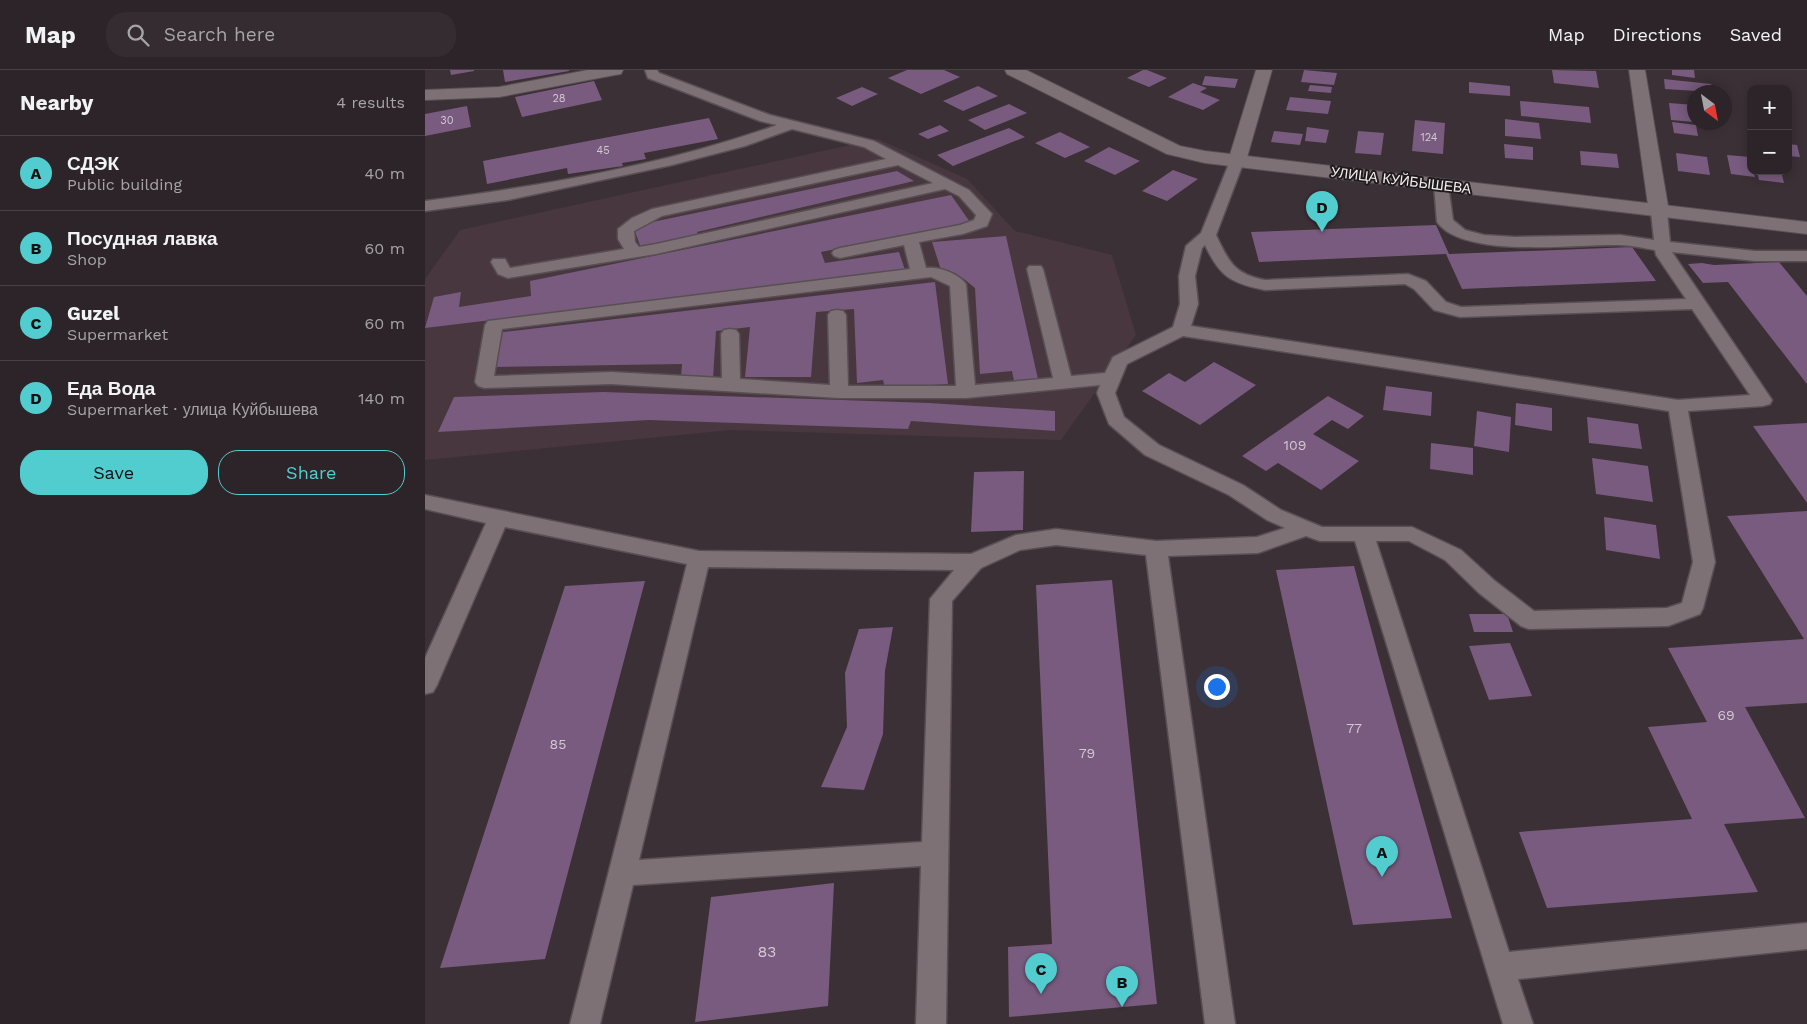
<!DOCTYPE html>
<html lang="en">
<head>
<meta charset="utf-8">
<style>
  body { margin:0; font-family:"Work Sans",sans-serif; background:#342c30; color:#f1f3f6 }
  .controls { position:absolute; right:15px; top:15px; display:grid; overflow:hidden; border-radius:10px; box-shadow:0 2px 12px #0003 }
  .controls button { width:45px; height:45px; display:grid; place-items:center; padding:0; border:0; border-bottom:1px solid #484145; background:#2c2428; color:#f1f3f6; font:25px sans-serif }
  .compass { position:absolute; left:1262px; top:15px; width:45px; height:45px; border-radius:50%; background:#2c2428; box-shadow:0 2px 12px #0003; rotate:148deg }
  .you { position:absolute; left:791px; top:616px; width:18px; height:18px; margin:-12px; border:4px solid #fff; border-radius:50%; background:#1a73e8; box-shadow:0 0 0 8px #1a73e833 }
  .badge { display:grid; place-items:center; width:32px; height:32px; border-radius:50%; background:#52cdcf; color:#111; font-size:16px; font-weight:700 }
  .pin { position:absolute; translate:-50% -41px; filter:drop-shadow(0 1px 2px #0008) }
  .pin::after { content:''; position:absolute; top:26px; width:18px; height:15px; background:inherit; clip-path:polygon(0 0,100% 0,50% 100%) }
  .list { margin:0; padding:0; list-style:none }
  h2 { display:flex; justify-content:space-between; align-items:center; height:65px; margin:0; padding:0 20px; font-size:21px }
  h2 small { font-size:16px; font-weight:400; color:#a6a4a8 }
  .list li { display:grid; grid-template-columns:32px 1fr auto; gap:15px; align-items:center; box-sizing:border-box; height:75px; padding:0 20px; border-top:1px solid #484145 }
  .list b { display:block; font-size:19px; white-space:nowrap }
  .list p { margin:0; font-size:16px; white-space:nowrap; color:#a6a4a8 }
  .list em { font-size:16px; font-style:normal; color:#a6a4a8 }
  .actions { display:flex; gap:10px; padding:15px 20px }
  .actions a { flex:1; padding:11px 0; border:1px solid #52cdcf; border-radius:20px; text-align:center; font-size:18px; color:#52cdcf }
  .actions .main { background:#52cdcf; color:#111 }
  .icon { flex:none; width:28px; height:28px; fill:none; stroke:currentColor; stroke-width:2; stroke-linecap:round; stroke-linejoin:round }
  .map { position:relative; flex:none; width:1382px; height:954px; overflow:hidden }
  header { display:flex; align-items:center; gap:30px; box-sizing:border-box; height:70px; padding:0 25px; background:#2c2428; border-bottom:1px solid #484145 }
  header strong { font-size:24px }
  nav { display:flex; gap:28px; margin-inline-start:auto; font-size:18px }
  .search { width:350px; height:45px; background:#342c30; display:flex; align-items:center; gap:12px; box-sizing:border-box; padding:0 18px; border-radius:20px; color:#a6a4a8; font-size:19px }
  main { display:flex }
  aside { flex:1; background:#2c2428 }
  .map>svg:first-child { display:block }
  .built { fill:#48373f }
  .building { fill:#785b7e }
  .lines { fill:none; stroke-linecap:round; stroke-linejoin:round }
  .lane-casing { stroke:#584f53; stroke-width:3 }
  .street-casing { stroke:#584f53; stroke-width:2 }
  .secondary-casing { stroke:#584f53; stroke-width:2 }
  .lane { fill:#7d7176; fill-rule:evenodd }
  .street { fill:#7d7176; fill-rule:evenodd }
  .secondary { fill:#7d7176; fill-rule:evenodd }
  .labels { text-anchor:middle; dominant-baseline:central; stroke-width:4; stroke-linejoin:round; paint-order:stroke }
  .far-number-label { font-size:11px; fill:#d4c8d3 }
  .far-street-label { font-size:14px; fill:#f3edef; stroke:#1f1a1c }
  .number-label { font-size:14px; fill:#d4c8d3 }
  .near-number-label { font-size:16px; fill:#d4c8d3 }
</style>
</head>
<body>
<header>
<strong>Map</strong>
<div class="search"><svg class="icon" aria-label="search" viewBox="0 0 24 24"><circle cx="10" cy="10" r="6"/><path d="M15 15l6 6"/></svg>Search here</div>
<nav><a>Map</a><a>Directions</a><a>Saved</a></nav>
</header>
<main>
<aside>
<h2>Nearby<small>4 results</small></h2>
<ul class="list">
<li><span class="badge">A</span><div><b>СДЭК</b><p>Public building</p></div><em>40 m</em></li>
<li><span class="badge">B</span><div><b>Посудная лавка</b><p>Shop</p></div><em>60 m</em></li>
<li><span class="badge">C</span><div><b>Guzel</b><p>Supermarket</p></div><em>60 m</em></li>
<li><span class="badge">D</span><div><b>Еда Вода</b><p>Supermarket · улица Куйбышева</p></div><em>140 m</em></li>
</ul>
<div class="actions"><a class="main">Save</a><a>Share</a></div>
</aside>
<div class="map">
<svg width="1382" height="954" viewBox="0 0 1382 954">
  <rect width="100%" height="100%" fill="#3b3035"/>
  <path class="built" d="M453 69 542 109 590 161 687 185 711 265 636 370 306 360 0 390V209L35 160Z"/>
  <path class="building" d="M25 0H49V1L26 5Z
    M78 0H144V1L80 12Z
    M482 0H519L535 7 496 24 463 8Z
    M718 0H722L742 8 724 17 702 8Z
    M879 0 912 3 909 15 876 12Z
    M1127 0 1171 1 1174 18 1129 13Z
    M1247 0H1269L1270 8 1247 5Z
    M780 6 813 9 810 18 777 15Z
    M1239 9 1286 14 1287 22 1240 19Z
    M169 11 177 30 97 47 90 27Z
    M1044 12 1085 16V26L1044 23Z
    M768 13 782 18 775 22 795 30 778 40 743 27Z
    M885 15 907 17 906 23 883 21Z
    M553 16 573 26 538 41 518 31Z
    M437 17 453 24 427 36 411 28Z
    M865 27 906 31 903 44 861 40Z
    M1095 31 1164 37 1166 53 1096 46Z
    M1244 33 1270 35V52L1246 50Z
    M584 34 602 43 560 60 543 50Z
    M42 36 46 57 0 66V44Z
    M284 48 293 69 219 83 221 89 197 93 198 96 143 104 142 98 62 114 58 91Z
    M1080 49 1114 53 1116 69 1080 66Z
    M990 50 1020 53 1018 84 987 81Z
    M1247 52 1271 55 1273 66 1249 63Z
    M515 55 524 61 503 69 493 64Z
    M882 57 904 60 901 73 880 71Z
    M584 58 600 67 528 96 512 85Z
    M849 61 878 64 875 75 846 72Z
    M933 61 959 63 956 85 930 83Z
    M635 62 665 77 640 88 610 73Z
    M1079 74 1108 77V90L1080 88Z
    M1363 74 1372 75 1375 87 1363 86Z
    M684 77 715 91 690 105 659 91Z
    M1155 81 1192 84 1194 98 1156 95Z
    M1251 83 1282 87 1285 105 1253 101Z
    M1302 85 1325 87 1326 101H1328L1330 107 1306 104Z
    M748 100 773 109 742 131 717 121Z
    M472 101 489 111 272 162 274 166 216 178 208 156Z
    M1332 101H1356L1359 113 1334 110Z
    M526 125 545 152 396 182 400 193 474 182 480 200 0 258 9 227 36 222 34 237 106 226 105 211Z
    M1011 155 1024 184 1207 177 1231 211 1037 219 1021 184 834 192 826 162Z
    M581 166 613 309 589 311 587 301 555 304 550 218 539 209 516 200 507 172Z
    M1354 192 1382 226V314L1303 212 1278 213 1263 194 1277 193 1289 195Z
    M510 212 523 314 460 318 458 310 432 313 429 239 391 242 386 307H320L325 257 291 261 288 308 256 307 257 294 65 297 78 262Z
    M789 292 831 315 775 355 717 321 744 303 760 312Z
    M961 316 1007 322 1006 346 958 340Z
    M178 322 504 333 630 341V361L486 351 483 359 224 350 13 362 29 327Z
    M903 326 939 346 923 359 907 350 888 364 934 391 896 420 853 393 841 401 817 386Z
    M1091 333 1127 338V361L1090 355Z
    M1052 341 1086 347 1084 382 1049 376Z
    M1162 347 1213 354 1217 379 1164 373Z
    M1382 353V433L1328 356Z
    M1006 373 1048 378V405L1005 399Z
    M1167 388 1223 396 1228 432 1171 424Z
    M599 401 598 460 546 462 549 402Z
    M1382 441V633L1320 637 1380 748 1299 754 1333 822 1122 838 1094 762 1267 749 1223 657 1282 652 1243 578 1379 569 1302 446Z
    M1179 447 1231 455 1235 489 1181 480Z
    M929 496 962 618 1027 848 928 855 851 500Z
    M687 510 732 934 584 947 583 877 627 874 611 515Z
    M220 511 120 889 15 898 140 516Z
    M1044 544H1082L1088 562H1049Z
    M468 557 460 601 458 664 439 720 396 717 422 657 420 603 434 559Z
    M1085 573 1107 626 1064 630 1044 576Z
    M409 813 403 936 270 952 286 827Z"/>
  <g class="lines">
    <defs>
      <path id="lane" d="M220 0H232L234 3 345 45 449 71 544 120 567 144 562 156 538 164 494 172 501 198C514 196 534 204 541 214L550 315 628 308 602 199 604 196H616L618 199 646 306 680 303 688 287 748 257 755 234 754 206 761 176 776 163 805 91 807 88H817L819 91 791 165C804 192 809 204 840 210L983 204 1001 211 1021 232 1036 237 1261 229 1231 185 1230 180C1218 178 1205 175 1193 175 1150 174 1038 189 1012 152L1009 115 1011 112H1021L1023 115 1028 150 1040 160 1059 165 1090 167 1195 165 1229 170 1226 142 1229 139H1239L1242 142 1245 172 1330 181H1382V191H1330L1247 182 1347 330 1345 334 1338 336 1263 341 1290 492 1278 538 1275 544 1243 556 1104 559 1096 556 1054 523 1020 490 984 471H951L1084 882 1382 853V879L1093 909 1108 954H1078L930 471H895L881 466 833 483 743 486 810 954H780L721 485 631 475 595 480 556 498 527 531 521 954H491L496 796 208 815 175 954H145L262 494 80 457 12 615 8 622 0 624V588L61 453 0 439V425L274 481 546 484 591 465 631 459 731 471 832 467 860 458 842 450 804 425 720 385 684 354 672 323 675 315 541 328H414L186 314 59 318 53 316 50 312 60 255 63 251 485 199 479 175 415 188 409 186 407 183 409 180 415 178 535 155 549 150 551 145 534 126 520 119 231 184 83 208 73 204 66 192 68 189H80L85 198 199 179 193 169V159L207 148 227 139 461 89 439 77 367 59 320 76 247 95 83 130 0 141V131C117 116 240 95 352 55L335 51 223 8ZM473 95 508 113 231 174 214 177 210 172 209 161 237 146ZM780 175C795 207 806 213 840 220L980 214 989 219 1009 240 1035 247 1267 239 1325 325 1253 330 766 256 773 234 770 206 777 178ZM506 207 525 216 531 316H423L421 245 418 241 412 240 406 241 403 245 405 315 315 309 314 264 311 260 305 259 299 260 296 264 297 308 186 302 69 306 77 259ZM758 266 1244 341 1268 492 1257 533 1242 538 1109 541 1070 511 1036 480 987 457H897L856 440 818 415 734 375 699 347 690 323 702 294ZM283 497 529 500 505 529 497 772 214 790Z"/>
      <path id="street" d="M163 0H198L196 4 190 5 74 27 0 30V20L74 17Z
        M831 0H847L821 91 819 95 812 97 805 95 803 91Z
        M1204 0H1220L1244 142 1241 146 1234 148 1227 146 1224 142Z"/>
      <path id="secondary" d="M580 0H601L755 76 780 81 1382 152V164L780 93 742 84 582 4Z"/>
    </defs>
    <use href="#lane" class="lane-casing"/>
    <use href="#street" class="street-casing"/>
    <use href="#secondary" class="secondary-casing"/>
    <use href="#lane" class="lane"/>
    <use href="#street" class="street"/>
    <use href="#secondary" class="secondary"/>
  </g>
  <g class="labels">
    <g class="far-number-label">
      <text x="134" y="28">28</text>
      <text x="22" y="50">30</text>
      <text x="1004" y="67">124</text>
      <text x="178" y="80">45</text>
    </g>
    <g class="far-street-label">
      <text transform="translate(976 110) rotate(7)">УЛИЦА КУЙБЫШЕВА</text>
    </g>
    <g class="number-label">
      <text x="870" y="375">109</text>
      <text x="1301" y="645">69</text>
      <text x="929" y="658">77</text>
      <text x="133" y="674">85</text>
      <text x="662" y="683">79</text>
    </g>
    <g class="near-number-label">
      <text x="342" y="881">83</text>
    </g>
  </g>
</svg>
<div class="controls">
<button>+</button>
<button>−</button>
</div>
<svg class="compass" viewBox="-18 -18 36 36"><path d="M0-13l5 13h-10z" fill="#e53935"/><path d="M0 13l5-13h-10z" fill="#a6a4a8"/></svg>
<div class="you"></div>
<div class="pin badge" style="left:957px;top:807px">A</div>
<div class="pin badge" style="left:697px;top:937px">B</div>
<div class="pin badge" style="left:616px;top:924px">C</div>
<div class="pin badge" style="left:897px;top:162px">D</div>
</div>
</main>
</body>
</html>
